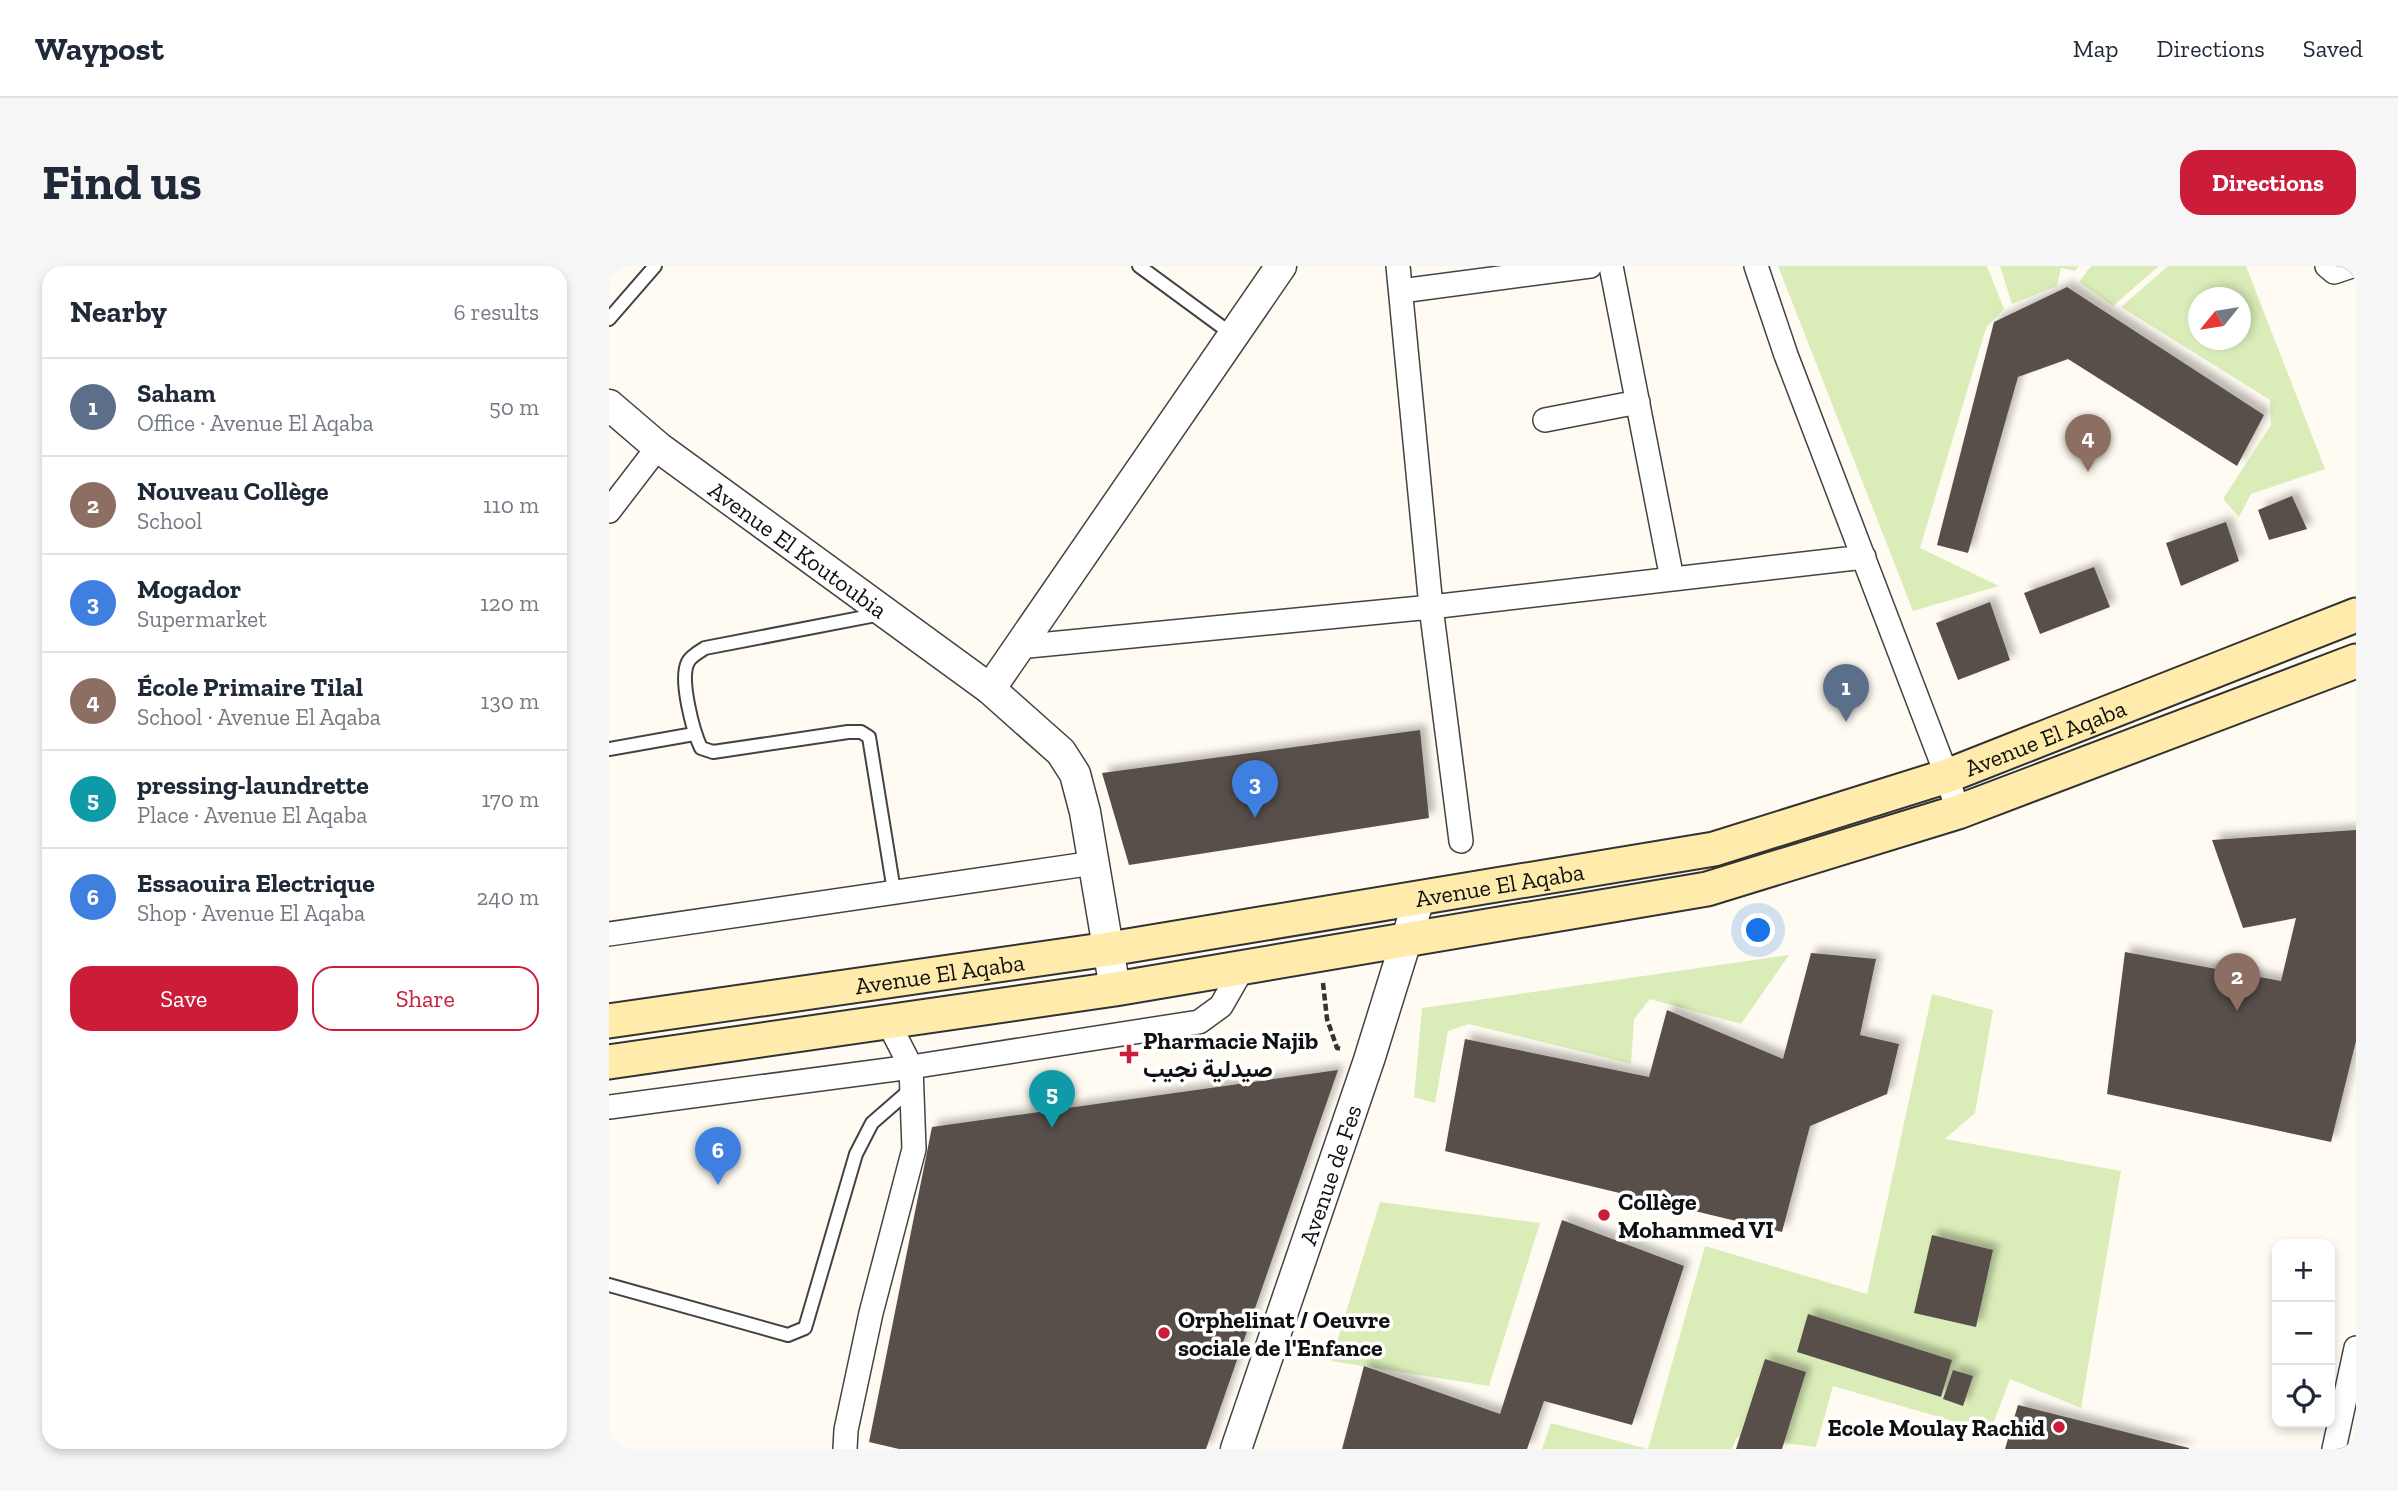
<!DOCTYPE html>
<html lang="en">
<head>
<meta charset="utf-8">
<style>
  body { margin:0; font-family:"Zilla Slab",Vazirmatn,serif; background:#f6f6f7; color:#1f2937 }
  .controls { position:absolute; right:21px; bottom:21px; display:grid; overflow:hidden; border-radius:14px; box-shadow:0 4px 10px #0003 }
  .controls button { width:63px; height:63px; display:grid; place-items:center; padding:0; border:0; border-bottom:2px solid #e0e1e3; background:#fff; color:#1f2937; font:35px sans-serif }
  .compass { position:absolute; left:1579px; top:21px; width:63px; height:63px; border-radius:50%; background:#fff; box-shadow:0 4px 10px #0003; rotate:240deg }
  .you { position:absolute; left:1150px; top:665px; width:24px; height:24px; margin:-18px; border:5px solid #fff; border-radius:50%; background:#1a73e8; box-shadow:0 0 0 10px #1a73e833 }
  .badge { display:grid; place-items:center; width:46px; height:46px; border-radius:50%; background:#cb1c3a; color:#fff; font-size:23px; font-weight:700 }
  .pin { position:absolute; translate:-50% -58px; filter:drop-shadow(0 2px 4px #0008) }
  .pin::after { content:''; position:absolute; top:37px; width:24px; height:21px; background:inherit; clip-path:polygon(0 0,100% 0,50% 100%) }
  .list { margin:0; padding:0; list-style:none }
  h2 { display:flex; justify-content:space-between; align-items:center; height:91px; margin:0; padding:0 28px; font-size:30px }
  h2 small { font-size:23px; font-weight:400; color:#747a83 }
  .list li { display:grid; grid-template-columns:46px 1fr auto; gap:21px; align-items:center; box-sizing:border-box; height:98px; padding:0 28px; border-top:2px solid #e0e1e3 }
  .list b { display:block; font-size:26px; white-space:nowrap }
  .list p { margin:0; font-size:23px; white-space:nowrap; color:#747a83 }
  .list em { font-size:23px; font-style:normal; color:#747a83 }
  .actions { display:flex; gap:14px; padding:21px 28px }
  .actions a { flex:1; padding:16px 0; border:2px solid #cb1c3a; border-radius:21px; text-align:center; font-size:24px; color:#cb1c3a }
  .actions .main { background:#cb1c3a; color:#fff }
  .icon { flex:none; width:38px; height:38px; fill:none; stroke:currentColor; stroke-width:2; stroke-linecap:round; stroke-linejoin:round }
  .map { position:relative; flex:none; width:1747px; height:1183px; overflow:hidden; border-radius:21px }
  header { display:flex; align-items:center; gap:42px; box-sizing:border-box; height:98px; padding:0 35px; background:#fff; border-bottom:2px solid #e0e1e3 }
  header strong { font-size:33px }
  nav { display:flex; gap:38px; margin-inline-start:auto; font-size:24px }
  .intro { display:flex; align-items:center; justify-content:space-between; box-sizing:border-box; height:168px; padding:0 42px }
  h1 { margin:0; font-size:49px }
  .button { padding:18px 32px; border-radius:21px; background:#cb1c3a; color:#fff; font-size:24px; font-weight:700 }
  main { display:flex; gap:42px; padding:0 42px }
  aside { flex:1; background:#fff; border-radius:21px; box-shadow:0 4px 10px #0003 }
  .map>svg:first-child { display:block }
  .green { fill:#daedb8; fill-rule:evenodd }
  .building { fill:#594f4b; filter:url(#shadow) }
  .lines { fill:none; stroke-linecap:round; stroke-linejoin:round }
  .service-casing { stroke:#434343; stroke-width:16 }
  .minor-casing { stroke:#434343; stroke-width:26 }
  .tertiary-casing { stroke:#434343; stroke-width:33 }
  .secondary-casing { stroke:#323232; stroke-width:37 }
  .path { stroke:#323232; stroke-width:4.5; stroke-dasharray:7 3.5; stroke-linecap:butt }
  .service { stroke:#fff; stroke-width:12 }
  .minor { stroke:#fff; stroke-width:23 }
  .tertiary { stroke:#fff; stroke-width:30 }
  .secondary { stroke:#ffecad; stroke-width:33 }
  .poi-dot { fill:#cb1c3a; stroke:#fff; stroke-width:2.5 }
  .labels { text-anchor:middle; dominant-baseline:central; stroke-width:7; stroke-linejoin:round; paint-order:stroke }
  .street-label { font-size:24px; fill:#101010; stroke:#fff }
  .poi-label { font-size:24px; font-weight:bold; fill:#101010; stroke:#fff; text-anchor:start }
</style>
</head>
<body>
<header>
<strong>Waypost</strong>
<nav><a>Map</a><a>Directions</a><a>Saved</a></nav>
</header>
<div class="intro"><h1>Find us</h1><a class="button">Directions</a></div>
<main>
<aside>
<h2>Nearby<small>6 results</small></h2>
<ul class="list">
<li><span class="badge" style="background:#5c6f8a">1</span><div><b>Saham</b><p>Office · Avenue El Aqaba</p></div><em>50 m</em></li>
<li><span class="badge" style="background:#8d6e63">2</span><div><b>Nouveau Collège</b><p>School</p></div><em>110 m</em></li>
<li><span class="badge" style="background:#3f7fe0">3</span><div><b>Mogador</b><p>Supermarket</p></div><em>120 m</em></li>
<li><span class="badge" style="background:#8d6e63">4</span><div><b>École Primaire Tilal</b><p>School · Avenue El Aqaba</p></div><em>130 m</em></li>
<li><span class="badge" style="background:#0f9aa8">5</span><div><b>pressing-laundrette</b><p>Place · Avenue El Aqaba</p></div><em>170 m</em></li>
<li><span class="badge" style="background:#3f7fe0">6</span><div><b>Essaouira Electrique</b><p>Shop · Avenue El Aqaba</p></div><em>240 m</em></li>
</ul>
<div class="actions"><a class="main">Save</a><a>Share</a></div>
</aside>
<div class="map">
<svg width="1747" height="1183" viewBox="0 0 1747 1183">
  <defs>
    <filter id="shadow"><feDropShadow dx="6" dy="-6" stdDeviation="3.5" flood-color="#0004"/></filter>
  </defs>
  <rect width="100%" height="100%" fill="#fffbf2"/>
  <path class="green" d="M1169 0H1378L1395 43 1377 62 1311 282 1390 320 1304 345Z
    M1391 0H1470L1466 5 1452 2 1448 20 1403 38Z
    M1482 0H1550L1504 40 1470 16Z
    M1559 0H1637L1716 203 1642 228 1630 251 1614 233 1662 159 1661 134 1512 41ZM1590 32H1632V74H1590Z
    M1180 689 1132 758 1041 733 1025 753 1022 798 860 758 839 765 826 837 805 831 813 742Z
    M1323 728 1384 744 1366 847 1336 873 1512 905 1472 1142 1401 1113 1381 1166 1224 1120 1207 1181 1128 1171 1123 1183H1039L1096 980 1258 1028Z
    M771 936 931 957 880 1120 722 1095Z
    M942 1157 1039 1183H933Z"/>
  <path class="building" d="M1458 21 1655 149 1628 200 1459 93 1409 111 1359 287 1328 279 1385 56Z
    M1683 230 1698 263 1660 274 1649 244Z
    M1617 256 1630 295 1572 320 1557 277Z
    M1485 301 1501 341 1431 368 1415 327Z
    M1381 336 1401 394 1349 414 1327 357Z
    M811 464 820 552 520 599 493 507Z
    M1747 564V775L1722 876 1498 828 1516 686 1672 715 1687 652 1634 662 1603 574Z
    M1202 687 1267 693 1251 769 1290 778 1278 828 1201 860 1173 966 836 885 856 773 1040 811 1058 744 1174 793Z
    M729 804 597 1183H290L260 1176 323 861Z
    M953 954 1075 1000 1023 1159 935 1135 918 1183H733L755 1100 891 1148Z
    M1323 969 1384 984 1367 1061 1305 1047Z
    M1199 1048 1343 1094 1332 1131 1188 1086Z
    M1156 1093 1197 1106 1173 1183H1127Z
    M1344 1104 1364 1110 1354 1140 1334 1133Z
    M1409 1139 1580 1182V1183H1396Z"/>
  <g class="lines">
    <defs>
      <path id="service" d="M530 0 624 69
        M0 53 46 0
        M272 348 96 382C90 386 82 390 79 396 70 413 84 465 92 482L104 486 239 466H252L260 471 285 625
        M0 483 85 468
        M0 1019 179 1069 196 1062 247 888 263 857 302 823"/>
      <path id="minor" d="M789 0 822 341 852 575
        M1002 0 1063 313
        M1147 0 1177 89 1338 510 1349 546
        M1718 0 1725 6 1743 0
        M792 25 981 0
        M936 154 1029 136
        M0 245 49 181
        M409 381 822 341 1255 291
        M0 668 485 597
        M0 841 302 801 590 756 612 740 635 700
        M236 1183 237 1164 262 1047 305 883 302 801 279 756
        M1725 1183 1747 1082"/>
      <g id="tertiary">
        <path id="s1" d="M0 139 49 181 381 423 452 486 466 508 476 546 506 723"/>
        <path d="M381 423 672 0"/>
        <path id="s2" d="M627 1183 760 794 810 633"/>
      </g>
      <g id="secondary">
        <path id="s3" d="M0 755 500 683 1105 583 1338 510 1747 349"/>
        <path d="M0 796 506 723 1098 623 1349 546 1747 395"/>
      </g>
    </defs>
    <use href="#service" class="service-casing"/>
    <use href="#minor" class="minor-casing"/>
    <use href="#tertiary" class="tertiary-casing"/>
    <use href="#secondary" class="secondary-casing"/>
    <path class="path" d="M714 717 718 753 728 782 733 783"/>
    <use href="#service" class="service"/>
    <use href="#minor" class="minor"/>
    <use href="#tertiary" class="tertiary"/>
    <use href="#secondary" class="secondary"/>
  </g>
  <g class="poi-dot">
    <path d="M516.5 777.5h7v7h7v7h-7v7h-7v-7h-7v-7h7z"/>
    <circle cx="995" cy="949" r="7"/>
    <circle cx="555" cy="1067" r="7"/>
    <circle cx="1450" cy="1161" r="7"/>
  </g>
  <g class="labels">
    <g class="street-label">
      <text stroke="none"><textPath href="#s1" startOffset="238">Avenue El Koutoubia</textPath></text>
      <text stroke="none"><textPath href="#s3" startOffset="1468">Avenue El Aqaba</textPath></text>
      <text stroke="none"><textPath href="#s3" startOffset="901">Avenue El Aqaba</textPath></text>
      <text stroke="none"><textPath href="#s3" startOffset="334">Avenue El Aqaba</textPath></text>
      <text stroke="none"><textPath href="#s2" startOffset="290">Avenue de Fes</textPath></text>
    </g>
    <g class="poi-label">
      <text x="534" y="774">Pharmacie Najib<tspan x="534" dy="28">صيدلية نجيب</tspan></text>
      <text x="1009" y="935">Collège<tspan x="1009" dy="28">Mohammed VI</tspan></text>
      <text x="569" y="1053">Orphelinat / Oeuvre<tspan x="569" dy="28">sociale de l'Enfance</tspan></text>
      <text x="1436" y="1161" text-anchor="end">Ecole Moulay Rachid</text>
    </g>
  </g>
</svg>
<div class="controls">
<button>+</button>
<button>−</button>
<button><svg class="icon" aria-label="locate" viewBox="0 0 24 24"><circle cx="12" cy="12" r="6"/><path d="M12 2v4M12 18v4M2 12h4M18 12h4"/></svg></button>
</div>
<svg class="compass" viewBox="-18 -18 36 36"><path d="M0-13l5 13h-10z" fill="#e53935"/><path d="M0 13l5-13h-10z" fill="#747a83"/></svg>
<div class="you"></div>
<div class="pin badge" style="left:1237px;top:456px;background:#5c6f8a">1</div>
<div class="pin badge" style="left:1628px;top:745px;background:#8d6e63">2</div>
<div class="pin badge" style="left:646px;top:552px;background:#3f7fe0">3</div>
<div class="pin badge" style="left:1479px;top:206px;background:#8d6e63">4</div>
<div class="pin badge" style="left:443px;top:862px;background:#0f9aa8">5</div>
<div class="pin badge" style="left:109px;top:919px;background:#3f7fe0">6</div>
</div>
</main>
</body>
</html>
